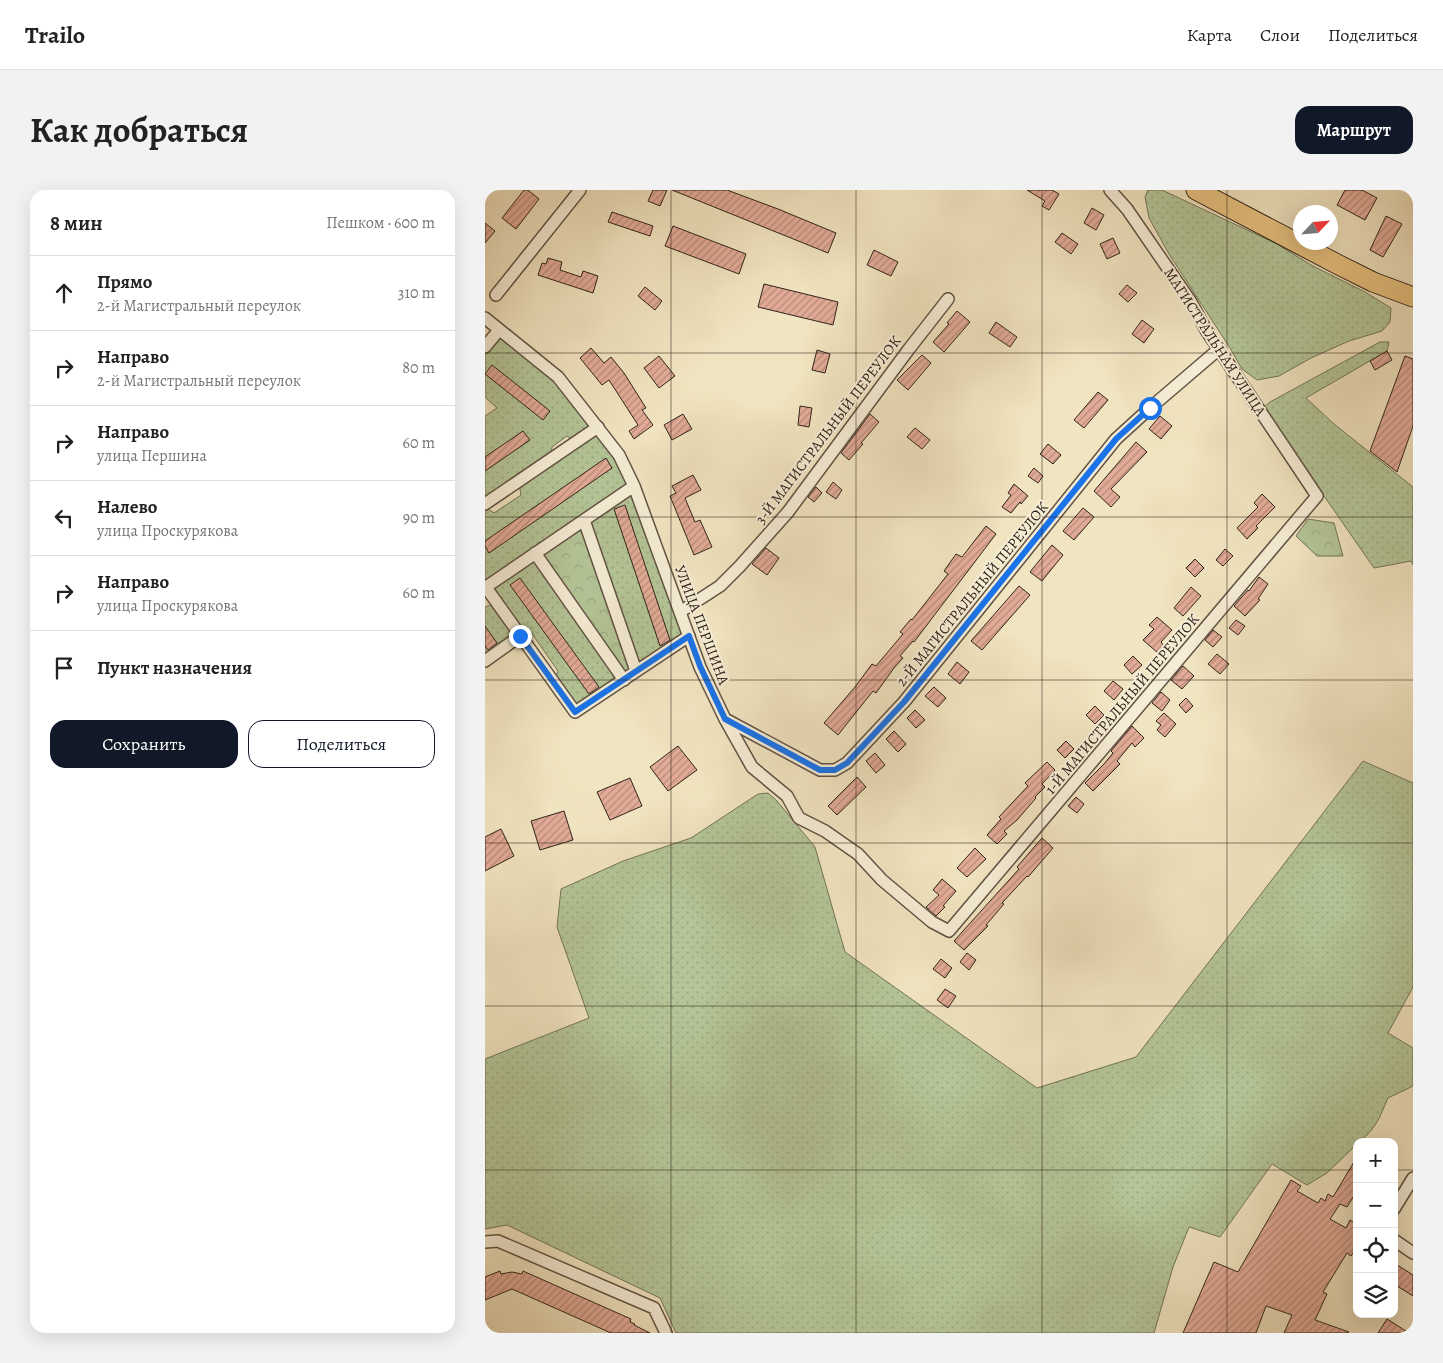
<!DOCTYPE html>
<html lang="ru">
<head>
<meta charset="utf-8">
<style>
  body { margin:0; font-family:Alegreya,serif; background:#f2f2f2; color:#222 }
  .controls { position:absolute; right:15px; bottom:15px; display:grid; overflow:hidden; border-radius:10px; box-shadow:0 5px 20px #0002 }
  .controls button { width:45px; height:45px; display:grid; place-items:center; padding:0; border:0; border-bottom:1px solid #e0e0e0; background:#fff; color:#222; font:25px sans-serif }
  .compass { position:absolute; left:808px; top:15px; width:45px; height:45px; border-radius:50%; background:#fff; box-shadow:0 5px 20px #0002; rotate:64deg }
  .stop { position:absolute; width:15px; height:15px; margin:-11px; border:4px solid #1a73e8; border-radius:50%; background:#fff }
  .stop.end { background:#1a73e8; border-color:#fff; box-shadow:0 1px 5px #0008 }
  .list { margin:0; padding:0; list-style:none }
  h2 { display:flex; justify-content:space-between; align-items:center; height:65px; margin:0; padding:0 20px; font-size:21px }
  h2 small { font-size:16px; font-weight:400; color:#767676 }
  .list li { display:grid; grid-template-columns:32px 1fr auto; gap:15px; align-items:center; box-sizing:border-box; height:75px; padding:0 20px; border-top:1px solid #e0e0e0 }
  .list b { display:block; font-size:19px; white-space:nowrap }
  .list p { margin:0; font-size:16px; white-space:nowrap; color:#767676 }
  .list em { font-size:16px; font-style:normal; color:#767676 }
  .actions { display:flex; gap:10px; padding:15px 20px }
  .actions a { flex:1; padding:11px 0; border:1px solid #111827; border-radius:15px; text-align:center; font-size:18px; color:#111827 }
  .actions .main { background:#111827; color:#fff }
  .icon { flex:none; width:28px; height:28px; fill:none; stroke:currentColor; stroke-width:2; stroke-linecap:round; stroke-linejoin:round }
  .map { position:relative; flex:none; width:928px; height:1143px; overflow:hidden; border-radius:15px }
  header { display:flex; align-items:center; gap:30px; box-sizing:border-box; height:70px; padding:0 25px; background:#fff; border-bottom:1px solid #e0e0e0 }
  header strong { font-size:24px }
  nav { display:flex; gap:28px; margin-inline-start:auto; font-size:18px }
  .intro { display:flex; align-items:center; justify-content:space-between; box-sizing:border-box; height:120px; padding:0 30px }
  h1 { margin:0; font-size:35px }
  .button { padding:12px 22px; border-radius:15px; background:#111827; color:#fff; font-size:18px; font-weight:700 }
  main { display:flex; gap:30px; padding:0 30px }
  aside { flex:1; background:#fff; border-radius:15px; box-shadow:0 5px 20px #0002 }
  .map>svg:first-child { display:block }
  .grass { fill:url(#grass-dots); stroke:#727458 }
  .park { fill:url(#park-crowns); stroke:#727458 }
  .building { fill:url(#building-hatch); stroke:#31231a }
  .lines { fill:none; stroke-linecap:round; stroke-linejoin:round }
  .street-casing { stroke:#615344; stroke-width:14 }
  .primary-casing { stroke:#31231a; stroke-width:21 }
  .street { stroke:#f6edd6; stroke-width:11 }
  .primary { stroke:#e8c280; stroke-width:19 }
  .route { stroke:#1a73e8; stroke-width:6 }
  .grid { fill:none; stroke:#31231a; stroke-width:1; stroke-opacity:0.55 }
  .labels { text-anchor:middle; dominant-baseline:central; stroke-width:4; stroke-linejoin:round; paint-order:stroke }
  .street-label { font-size:15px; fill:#31231a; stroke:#f6edd6 }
</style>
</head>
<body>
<header>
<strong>Trailo</strong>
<nav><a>Карта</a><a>Слои</a><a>Поделиться</a></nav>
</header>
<div class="intro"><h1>Как добраться</h1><a class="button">Маршрут</a></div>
<main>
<aside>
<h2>8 мин<small>Пешком · 600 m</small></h2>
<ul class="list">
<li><svg class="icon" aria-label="ahead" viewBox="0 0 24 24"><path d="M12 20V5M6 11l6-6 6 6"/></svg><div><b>Прямо</b><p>2-й Магистральный переулок</p></div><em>310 m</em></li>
<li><svg class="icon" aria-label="right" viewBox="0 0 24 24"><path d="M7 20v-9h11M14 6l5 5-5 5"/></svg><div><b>Направо</b><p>2-й Магистральный переулок</p></div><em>80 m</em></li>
<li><svg class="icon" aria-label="right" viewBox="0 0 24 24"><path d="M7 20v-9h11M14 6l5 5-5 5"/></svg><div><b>Направо</b><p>улица Першина</p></div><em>60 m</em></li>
<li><svg class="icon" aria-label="left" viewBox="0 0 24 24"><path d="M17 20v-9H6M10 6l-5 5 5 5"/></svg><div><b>Налево</b><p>улица Проскурякова</p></div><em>90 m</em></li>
<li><svg class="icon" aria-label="right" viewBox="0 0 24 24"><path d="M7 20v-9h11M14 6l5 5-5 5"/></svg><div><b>Направо</b><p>улица Проскурякова</p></div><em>60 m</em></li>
<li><svg class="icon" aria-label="arrive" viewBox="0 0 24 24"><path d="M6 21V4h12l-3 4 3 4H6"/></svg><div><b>Пункт назначения</b></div></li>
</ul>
<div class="actions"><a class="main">Сохранить</a><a>Поделиться</a></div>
</aside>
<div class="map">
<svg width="928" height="1143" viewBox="0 0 928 1143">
  <defs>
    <pattern id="grass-dots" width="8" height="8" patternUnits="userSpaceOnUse" patternTransform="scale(1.25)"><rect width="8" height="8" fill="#b4c597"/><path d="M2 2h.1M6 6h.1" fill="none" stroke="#9ba982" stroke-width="1.8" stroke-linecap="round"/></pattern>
    <pattern id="park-crowns" width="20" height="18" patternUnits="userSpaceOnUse" patternTransform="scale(1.25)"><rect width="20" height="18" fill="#b4c597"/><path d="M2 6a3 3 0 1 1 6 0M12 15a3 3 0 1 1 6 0" fill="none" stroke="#9ba982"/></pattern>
    <pattern id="building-hatch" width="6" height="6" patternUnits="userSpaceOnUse" patternTransform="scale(1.25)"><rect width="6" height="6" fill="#e2ab97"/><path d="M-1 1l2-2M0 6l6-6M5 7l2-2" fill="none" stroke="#b88b7a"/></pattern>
  </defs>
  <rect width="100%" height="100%" fill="#f1e4c0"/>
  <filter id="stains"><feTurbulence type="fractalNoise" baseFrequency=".004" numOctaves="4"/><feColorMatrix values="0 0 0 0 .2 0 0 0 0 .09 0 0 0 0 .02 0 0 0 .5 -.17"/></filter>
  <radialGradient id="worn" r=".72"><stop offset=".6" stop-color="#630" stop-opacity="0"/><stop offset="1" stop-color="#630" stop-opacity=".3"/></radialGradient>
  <path class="grass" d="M663 0H677L792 54 826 75 880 102 906 118 905 132 897 141 864 151 826 168 794 186 772 190 757 179 745 158 684 64 664 28 660 7Z
    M16 144 71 189 109 237 89 251 82 246 67 257 66 266 0 311V226L12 218 0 207V162Z
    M895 152H904L902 161 821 208 849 234 928 297V375L926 371 889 378 778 218 785 212Z
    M112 241 132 266 145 295 2 394 0 391V317L9 323 36 305 34 294Z
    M147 300 200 446 153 478 102 331Z
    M50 366 135 489 91 518 70 489 73 481 43 438H34L5 397Z
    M9 414 32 445 0 468V417Z
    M878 571 928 593V797L903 843 928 858V896L903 908C894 929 892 936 875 952H872V954L842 983 822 995 787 974 735 1047 704 1037 688 1077 669 1143H191L175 1108 22 1035 0 1039V869L104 828 72 737 76 699 138 671 206 648 273 604 283 603 292 611 330 657 360 762 552 898 651 867Z"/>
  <path class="park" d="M823 329 849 333 858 366H832L811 346Z
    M97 336 148 481 140 486 56 364Z"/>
  <path class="building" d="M39 0H43L54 9 31 39 17 28Z
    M168 0H182L175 16 163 11Z
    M187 0H242L293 19 351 43 343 63Z
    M542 0H567L574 4 564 20 557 16 560 11Z
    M860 0H877L892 8 880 30 852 15Z
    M607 18 619 25 611 40 599 33Z
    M127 22 168 36 165 46 123 32Z
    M901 26 917 34 898 67 885 60Z
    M0 33 10 41 0 53Z
    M188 36 261 64 254 84 180 56Z
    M577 43 593 54 586 64 570 52Z
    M628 48 635 63 622 69 615 54Z
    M389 60 413 72 406 86 382 75Z
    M63 68 77 72 75 80 96 87 98 81 113 86 108 103 53 85 57 73 61 74Z
    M279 94 353 112 348 135 273 117Z
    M642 95 652 103 643 112 634 104Z
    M160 97 177 111 170 120 153 106Z
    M472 121 485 132 459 162 448 152 464 134 462 133Z
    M657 130 669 139 659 153 647 144Z
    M511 132 532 147 525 157 504 143Z
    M106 158 119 173 126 167 139 183 161 218 157 220 168 235 149 249 144 241 153 235 124 190 117 195 95 168Z
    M332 160 345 164 340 183 327 180Z
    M902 161 907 170 890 180 885 171Z
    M437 165 446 173 423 200 412 190Z
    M174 166 190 186 174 198 159 178Z
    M920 166 928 169V236L912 282 885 261Z
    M7 175 65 221 58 230 0 184Z
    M613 202 623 210 599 238 589 230Z
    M315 216 327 218 324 237 313 235Z
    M198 224 207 239 187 250 179 235Z
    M385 224 394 232 376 253 378 254 364 270 356 263Z
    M675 226 687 236 676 249 664 239Z
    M430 238 445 250 437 259 422 247Z
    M38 241 45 250 0 281V267Z
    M651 252 662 262 626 299 635 307 626 317 609 301Z
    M563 254 576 265 568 274 555 264Z
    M121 268 127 278 4 363 0 356V351Z
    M549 278 558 286 553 293 543 286Z
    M208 285 216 300 200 308 210 332 215 330 227 357 209 365 185 306 191 303 187 296Z
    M348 292 357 300 351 309 341 302Z
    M529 294 543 306 536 314 535 312 526 323 517 317 526 305 523 303Z
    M331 297 337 303 329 312 323 307Z
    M777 304 790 317 771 336 773 338 762 349 752 338 773 317 769 313Z
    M140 315 185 450 175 456 129 319Z
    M598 318 609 327 589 350 578 341Z
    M501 336 511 344 429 452 428 451 415 466 418 468 409 478 391 503 388 501 353 545 339 533 370 497 387 474 391 476 418 444 415 442 426 429 427 430 463 384 459 381 471 364 477 367Z
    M567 355 578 365 557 391 545 382Z
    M281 358 294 368 282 385 267 374Z
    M740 359 748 366 738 376 731 370Z
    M710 369 719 378 710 387 701 378Z
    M774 387 783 394 773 409 775 410 760 426 749 416 763 400 764 401Z
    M35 388 114 497 104 504 25 395Z
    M534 396 545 405 497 460 486 451Z
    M706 397 716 406 698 426 689 418Z
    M672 427 687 440 676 452 679 456 673 463 658 450 669 439 664 435Z
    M751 430 760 436 753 445 744 438Z
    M0 436 12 453 3 460 0 456Z
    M728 440 737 447 728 457 720 450Z
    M732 464 744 474 735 484 723 474Z
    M648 466 657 475 647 484 639 475Z
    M472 472 484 482 475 494 463 484Z
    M698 476 709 486 697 499 686 490Z
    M628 491 638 499 629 510 619 501Z
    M449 497 461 508 453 517 440 506Z
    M676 502 685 510 677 521 667 513Z
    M701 508 708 516 701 523 694 515Z
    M610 516 619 525 610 534 601 525Z
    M430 520 440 530 431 538 422 528Z
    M679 523 691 534 680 547 672 540 676 535 671 531Z
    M647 536 659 548 650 557 647 553 632 571 635 574 608 601 600 593 619 574 628 563 626 561Z
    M409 541 421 554 413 562 401 549Z
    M581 551 589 559 580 568 572 560Z
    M193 556 212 580 183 601 165 577Z
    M390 563 400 575 391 583 381 571Z
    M562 572 570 580 557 594 560 597 550 607 551 608 532 630 519 641 522 644 512 654 502 645 516 629 514 627 543 596 540 593Z
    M372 587 381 597 352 625 343 616Z
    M145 588 157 616 125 630 112 602Z
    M591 607 599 614 592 623 583 616Z
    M79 621 88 650 55 660 46 631Z
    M16 639 29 666 0 681V647Z
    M557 648 568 658 543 687 542 686 517 713 519 714 501 735 503 736 479 760 469 751 534 679 532 677Z
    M490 658 501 669 482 687 472 678Z
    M457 689 471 701 458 716 460 717 451 726 441 717 454 705 448 700Z
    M482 763 491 770 484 780 475 772Z
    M456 769 467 778 460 788 448 779Z
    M460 799 471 806 463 818 452 810Z
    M872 967V1001L862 1017 855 1014 845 1029 861 1038 865 1030 872 1034V1057L866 1066 862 1063 838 1102 842 1104 830 1130 864 1142 863 1143H799L807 1125 781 1116 771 1143H698L729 1072 753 1082 806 990 816 996 812 1001 833 1013 836 1008 840 1011 843 1004 848 1007Z
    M909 1073 928 1085V1106L909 1094Z
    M15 1081 16 1084 27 1082 37 1084 38 1081 146 1129 145 1132 150 1134 149 1135 165 1143H126L27 1099 0 1110V1087Z
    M902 1129 924 1143H893Z"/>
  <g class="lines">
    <defs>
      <path id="street" d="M11 105 95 0
        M0 128 73 187 134 265 149 296 215 477 240 529 267 577 302 606 314 628 340 641 373 664 397 690 447 732 464 741 832 306 721 140 706 112 642 19 625 0
        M0 157 14 140
        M0 314 113 237
        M99 330 151 481
        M50 363 139 490
        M0 396 90 522 204 446
        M1 397 149 296
        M195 422 235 396 255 376 303 322 424 159 463 109
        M0 471 35 446
        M240 529 335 580H350L362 573 419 512 631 249 665 218 734 159
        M909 1019 928 988
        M909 1050 928 1063
        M0 1052 13 1051 169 1118 181 1143"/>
      <path id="primary" d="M711 0 852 74 888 92 928 107"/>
    </defs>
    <use href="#street" class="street-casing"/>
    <use href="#primary" class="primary-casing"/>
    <use href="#street" class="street"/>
    <use href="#primary" class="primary"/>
  </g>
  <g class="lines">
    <path class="route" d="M35 446 90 522 204 446 215 476 240 529 335 580H350L362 573 419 512 631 249 665 218"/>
  </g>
  <path class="grid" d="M186 0V1143M371 0V1143M557 0V1143M742 0V1143M0 163H928M0 327H928M0 490H928M0 653H928M0 816H928M0 980H872M909 980H928"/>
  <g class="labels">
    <g class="street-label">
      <text transform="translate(730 152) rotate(57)">МАГИСТРАЛЬНАЯ УЛИЦА</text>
      <text transform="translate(343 240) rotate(-53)">3-Й МАГИСТРАЛЬНЫЙ ПЕРЕУЛОК</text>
      <text transform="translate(487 404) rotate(-51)">2-Й МАГИСТРАЛЬНЫЙ ПЕРЕУЛОК</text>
      <text transform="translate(217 435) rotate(69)">УЛИЦА ПЕРШИНА</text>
      <text transform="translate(637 514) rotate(-50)">1-Й МАГИСТРАЛЬНЫЙ ПЕРЕУЛОК</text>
    </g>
  </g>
  <rect width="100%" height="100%" filter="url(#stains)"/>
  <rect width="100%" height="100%" fill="url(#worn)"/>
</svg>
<div class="controls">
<button>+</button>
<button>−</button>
<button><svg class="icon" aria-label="locate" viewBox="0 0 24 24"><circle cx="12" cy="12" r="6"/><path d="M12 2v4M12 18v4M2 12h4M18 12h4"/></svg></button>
<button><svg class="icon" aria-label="layers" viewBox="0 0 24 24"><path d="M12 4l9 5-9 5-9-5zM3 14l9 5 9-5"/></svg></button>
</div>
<svg class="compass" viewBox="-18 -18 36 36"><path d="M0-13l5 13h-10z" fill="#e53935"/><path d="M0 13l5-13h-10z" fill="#767676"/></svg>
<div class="stop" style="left:665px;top:218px"></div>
<div class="stop end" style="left:35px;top:446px"></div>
</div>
</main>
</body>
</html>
